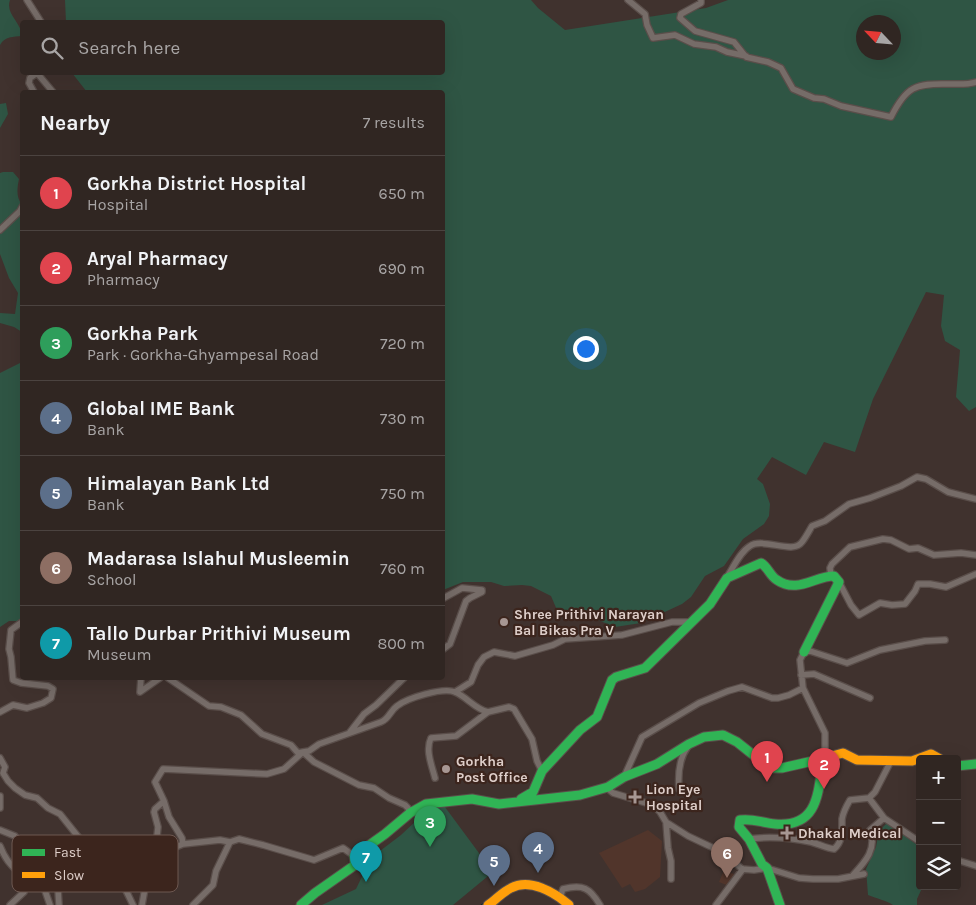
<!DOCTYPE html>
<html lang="en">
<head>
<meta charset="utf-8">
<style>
  body { margin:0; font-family:Karla,sans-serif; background:#3c322f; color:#f1f3f6 }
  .controls { position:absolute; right:15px; bottom:15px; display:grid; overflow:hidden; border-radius:5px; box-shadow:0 5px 20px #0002 }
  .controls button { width:45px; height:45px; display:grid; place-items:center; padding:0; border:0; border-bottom:1px solid #4b4340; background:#302622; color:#f1f3f6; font:25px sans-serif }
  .compass { position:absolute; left:856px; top:15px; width:45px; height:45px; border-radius:50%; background:#302622; box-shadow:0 5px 20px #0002; rotate:296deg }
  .you { position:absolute; left:585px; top:348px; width:18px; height:18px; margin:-12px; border:4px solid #fff; border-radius:50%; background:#1a73e8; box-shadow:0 0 0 8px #1a73e833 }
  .badge { display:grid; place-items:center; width:32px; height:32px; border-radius:50%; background:#a79793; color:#fff; font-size:16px; font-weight:700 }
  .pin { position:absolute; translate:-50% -41px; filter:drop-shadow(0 1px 2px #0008) }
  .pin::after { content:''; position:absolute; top:26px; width:18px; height:15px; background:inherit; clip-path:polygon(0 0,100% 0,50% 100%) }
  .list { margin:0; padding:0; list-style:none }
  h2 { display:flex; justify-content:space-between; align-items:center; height:65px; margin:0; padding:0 20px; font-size:21px }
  h2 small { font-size:16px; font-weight:400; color:#a8a5a5 }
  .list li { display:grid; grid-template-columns:32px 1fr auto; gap:15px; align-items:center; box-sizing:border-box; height:75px; padding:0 20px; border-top:1px solid #4b4340 }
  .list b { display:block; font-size:19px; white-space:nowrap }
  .list p { margin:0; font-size:16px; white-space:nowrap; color:#a8a5a5 }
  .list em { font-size:16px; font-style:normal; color:#a8a5a5 }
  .icon { flex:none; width:28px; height:28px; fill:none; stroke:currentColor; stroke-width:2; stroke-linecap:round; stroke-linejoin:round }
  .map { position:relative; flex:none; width:976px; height:905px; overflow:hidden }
  .search { position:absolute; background:#302622; box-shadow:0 5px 20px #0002; left:20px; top:20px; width:425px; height:55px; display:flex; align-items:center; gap:12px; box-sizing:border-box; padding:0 18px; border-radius:5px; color:#a8a5a5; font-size:19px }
  .panel { position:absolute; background:#302622; box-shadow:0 5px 20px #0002; left:20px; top:90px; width:425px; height:590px; border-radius:5px }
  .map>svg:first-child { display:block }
  .built { fill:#51352b }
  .green { fill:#2f5544; fill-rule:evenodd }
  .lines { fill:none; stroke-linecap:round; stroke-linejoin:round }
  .stream { stroke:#0e2a2c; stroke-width:1 }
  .street-casing { stroke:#5a4e4a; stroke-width:8 }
  .fast-casing { stroke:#5a4e4a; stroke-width:11 }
  .slow-casing { stroke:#5a4e4a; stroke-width:11 }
  .street { stroke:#766c68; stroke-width:5.5 }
  .fast { stroke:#30b455; stroke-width:9 }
  .slow { stroke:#ff9f0a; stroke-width:9 }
  .poi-dot { fill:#a79793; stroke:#3c251d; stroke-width:2 }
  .labels { text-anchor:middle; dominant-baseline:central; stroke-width:4.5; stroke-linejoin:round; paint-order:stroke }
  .poi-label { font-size:14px; font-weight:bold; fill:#decec9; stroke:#3c251d; text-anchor:start }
  .key { fill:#3c251d; stroke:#6d5851; stroke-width:1 }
  .key-label { font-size:14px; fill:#decec9 }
</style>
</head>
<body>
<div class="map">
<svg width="976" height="905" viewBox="0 0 976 905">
  <rect width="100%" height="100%" fill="#40322e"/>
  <path class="built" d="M648 830 662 841 660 877 645 889 635 892 630 884 622 888 599 853Z
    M724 870 736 875 729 886 719 882Z"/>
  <path class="green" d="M0 0H10C5 14 21 22 22 36 13 37 5 36 0 45Z
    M65 0H531L538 8 565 30 706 8 728 0H976V407L969 411 956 397 960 350 945 341 941 326 944 295 926 292 873 399 855 452 824 442 806 475 772 457 757 479 763 484 770 504 769 516 764 524 743 539 724 566 705 576 691 597 682 604 641 623 615 627 588 616 577 614 563 616 557 610 551 596 531 586 522 585 504 586 491 582H463L443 590 442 92H87L72 73 442 72V22H66ZM864 22H894V52H864Z
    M6 103 8 114 0 128V104Z
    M3 172H13L19 179C17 189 16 197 22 205V332L14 327 0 323V313L15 314 18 293 9 278 0 254V173Z
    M22 362V620L20 621H9L0 627V373Z
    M442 803 493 872 453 905H322L356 889 368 864V860L401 835 418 819 424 818Z
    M887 823 920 847V886H923L917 899V905H893C886 900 877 899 868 895L866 869 876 847 879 831Z"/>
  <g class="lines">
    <path class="stream" d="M532 881 545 884 558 891
      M563 894 575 905
      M481 905 504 886 508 885"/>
    <defs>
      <path id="street" d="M27 0 41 22
        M628 0 645 14 647 25 653 38 675 35 694 44 716 47 727 52 746 56
        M701 0V3L681 14 680 18 695 31 734 42 746 57 768 62 781 68 793 89 814 98 824 99 841 106 891 117C906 87 915 83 949 84 959 84 967 85 976 82
        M34 92 29 83 30 78 37 73 53 92
        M0 230 20 211 22 207
        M831 576 830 568 832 564 850 547 883 539 891 540 909 549 918 548 934 555 961 553 976 555
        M727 577C733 568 740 552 750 546 763 537 793 555 802 542 806 537 809 531 812 526L825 521 849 504 870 498 901 486 917 477 926 479 948 492 976 499
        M839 582 851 605 859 615 880 603 892 605 905 604 915 591 918 584H930L946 587 976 574
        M442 599 462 588 482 590V592L470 598 466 601 450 644 442 650
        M801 675 814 674 870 698
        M141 678 140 692 160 678
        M168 678 209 706 221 707 241 715 262 734 291 745 298 753 303 752 314 762 359 785 374 788 389 798 405 805 408 808 410 813
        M803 688 800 660 804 652 810 651 847 663 880 650 925 641 945 640
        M455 692 471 682 478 665 484 657 494 652 515 656 553 645 565 639 622 635 672 622H691
        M0 712 13 705 27 708 43 703 51 698 53 689 48 686 21 683 13 680 11 657 9 649 11 630 22 622
        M350 732 364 714 376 705 404 678
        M0 758 5 767 3 773 8 781 15 788 25 795 37 798 48 808 60 814 84 844
        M624 777 642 737 699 703 728 691 742 687 772 698H778L789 695 803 688 825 733V750L823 759
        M435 778C432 766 425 750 431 738L456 736 488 712 509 707 514 709 532 739 537 761 542 771
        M607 788 613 793 653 805 660 812 666 822 688 836 724 853 742 869 754 870 767 868 799 878 813 879H838L864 874
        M679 789C678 775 679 759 687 748
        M0 796V808
        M869 798 884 818 920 842
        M164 801 155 782 163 769 267 774 284 769 303 752 309 751 319 744 381 722C389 719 390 711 397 706 407 698 443 687 455 692 467 697 475 709 488 712
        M666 822 668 848 671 861V879
        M0 830 15 836 20 843 26 860 42 882 50 905
        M749 839C770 836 791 838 811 842 819 844 826 848 834 849 843 842 842 830 842 819 843 813 847 805 850 800L869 798 875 792 891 761
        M0 846C8 866 15 867 27 882L24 892 10 905
        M957 860 976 866
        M130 863 138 857H151L183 844 220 840 230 842
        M853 875C866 861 877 849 870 830L884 818
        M560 897 563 889C583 884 590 888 600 905
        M59 905C58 889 56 872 63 858L89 842C107 849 125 888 133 905
        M142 905 149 866 157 836 158 827 154 812 155 809 164 801 169 817 182 838 183 844
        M193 905 213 885 216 871 230 842 239 839 263 845 314 860 343 848 354 856
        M716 905 743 869"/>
      <path id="fast" d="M957 766 976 764
        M521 799 533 792 542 771 580 730 597 717 612 680 616 677 645 668 710 604 727 578 761 563C768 567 770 576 777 580 797 594 815 576 834 576L839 582 804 652
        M354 856 385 834 410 813 426 804 472 799 499 804 580 795 608 787 624 777 657 764 689 744 704 737 723 735 737 742 767 766 774 768H782L817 760
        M301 905 315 893 355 865 354 856
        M780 905 767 868 762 864 749 839 739 827 740 820C753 818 762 823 775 824 819 828 818 792 823 759"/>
      <path id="slow" d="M817 760 843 753 857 760 912 761 931 754 940 759
        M488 905C496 900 502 892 511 888 530 878 554 892 569 905"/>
    </defs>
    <use href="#street" class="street-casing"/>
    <use href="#fast" class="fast-casing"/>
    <use href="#slow" class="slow-casing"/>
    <use href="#street" class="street"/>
    <use href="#fast" class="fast"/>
    <use href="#slow" class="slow"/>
  </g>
  <g class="poi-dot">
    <circle cx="504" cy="622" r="5"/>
    <circle cx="446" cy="769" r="5"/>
    <path d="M632.5 789.5h5v5h5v5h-5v5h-5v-5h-5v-5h5z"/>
    <path d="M784.5 825.5h5v5h5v5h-5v5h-5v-5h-5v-5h5z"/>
  </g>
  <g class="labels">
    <g class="poi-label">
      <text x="514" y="614">Shree Prithivi Narayan<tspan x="514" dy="16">Bal Bikas Pra V</tspan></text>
      <text x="456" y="761">Gorkha<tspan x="456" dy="16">Post Office</tspan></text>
      <text x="646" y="789">Lion Eye<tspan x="646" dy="16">Hospital</tspan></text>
      <text x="798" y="833">Dhakal Medical</text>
    </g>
  </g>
  <rect x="12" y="835" width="166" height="57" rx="8" class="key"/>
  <rect x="22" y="849" width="23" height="7" fill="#30b455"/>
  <rect x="22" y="872" width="23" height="6" fill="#ff9f0a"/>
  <g class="key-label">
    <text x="54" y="857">Fast</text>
    <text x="54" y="880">Slow</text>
  </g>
</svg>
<div class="controls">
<button>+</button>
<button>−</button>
<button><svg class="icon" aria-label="layers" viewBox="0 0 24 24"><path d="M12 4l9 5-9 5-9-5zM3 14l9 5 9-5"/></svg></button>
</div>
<svg class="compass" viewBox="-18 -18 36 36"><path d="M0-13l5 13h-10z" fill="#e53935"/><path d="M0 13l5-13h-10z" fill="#a8a5a5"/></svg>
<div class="you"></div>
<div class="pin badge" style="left:767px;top:782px;background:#e0444e">1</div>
<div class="pin badge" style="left:824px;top:789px;background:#e0444e">2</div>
<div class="pin badge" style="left:430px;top:847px;background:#2e9e5b">3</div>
<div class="pin badge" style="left:538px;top:873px;background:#5c6f8a">4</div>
<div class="pin badge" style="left:494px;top:886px;background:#5c6f8a">5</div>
<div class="pin badge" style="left:727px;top:878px;background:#8d6e63">6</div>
<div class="pin badge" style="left:366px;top:882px;background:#0f9aa8">7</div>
<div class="search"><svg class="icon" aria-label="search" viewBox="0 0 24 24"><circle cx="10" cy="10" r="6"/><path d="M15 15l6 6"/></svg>Search here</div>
<section class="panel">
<h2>Nearby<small>7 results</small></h2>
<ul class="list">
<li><span class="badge" style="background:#e0444e">1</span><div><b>Gorkha District Hospital</b><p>Hospital</p></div><em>650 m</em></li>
<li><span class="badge" style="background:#e0444e">2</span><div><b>Aryal Pharmacy</b><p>Pharmacy</p></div><em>690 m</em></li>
<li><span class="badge" style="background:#2e9e5b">3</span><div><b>Gorkha Park</b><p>Park · Gorkha-Ghyampesal Road</p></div><em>720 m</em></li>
<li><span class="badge" style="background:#5c6f8a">4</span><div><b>Global IME Bank</b><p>Bank</p></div><em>730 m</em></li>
<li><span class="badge" style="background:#5c6f8a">5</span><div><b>Himalayan Bank Ltd</b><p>Bank</p></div><em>750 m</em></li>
<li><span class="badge" style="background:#8d6e63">6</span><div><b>Madarasa Islahul Musleemin</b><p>School</p></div><em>760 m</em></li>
<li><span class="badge" style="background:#0f9aa8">7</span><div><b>Tallo Durbar Prithivi Museum</b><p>Museum</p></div><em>800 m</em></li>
</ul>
</section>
</div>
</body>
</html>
